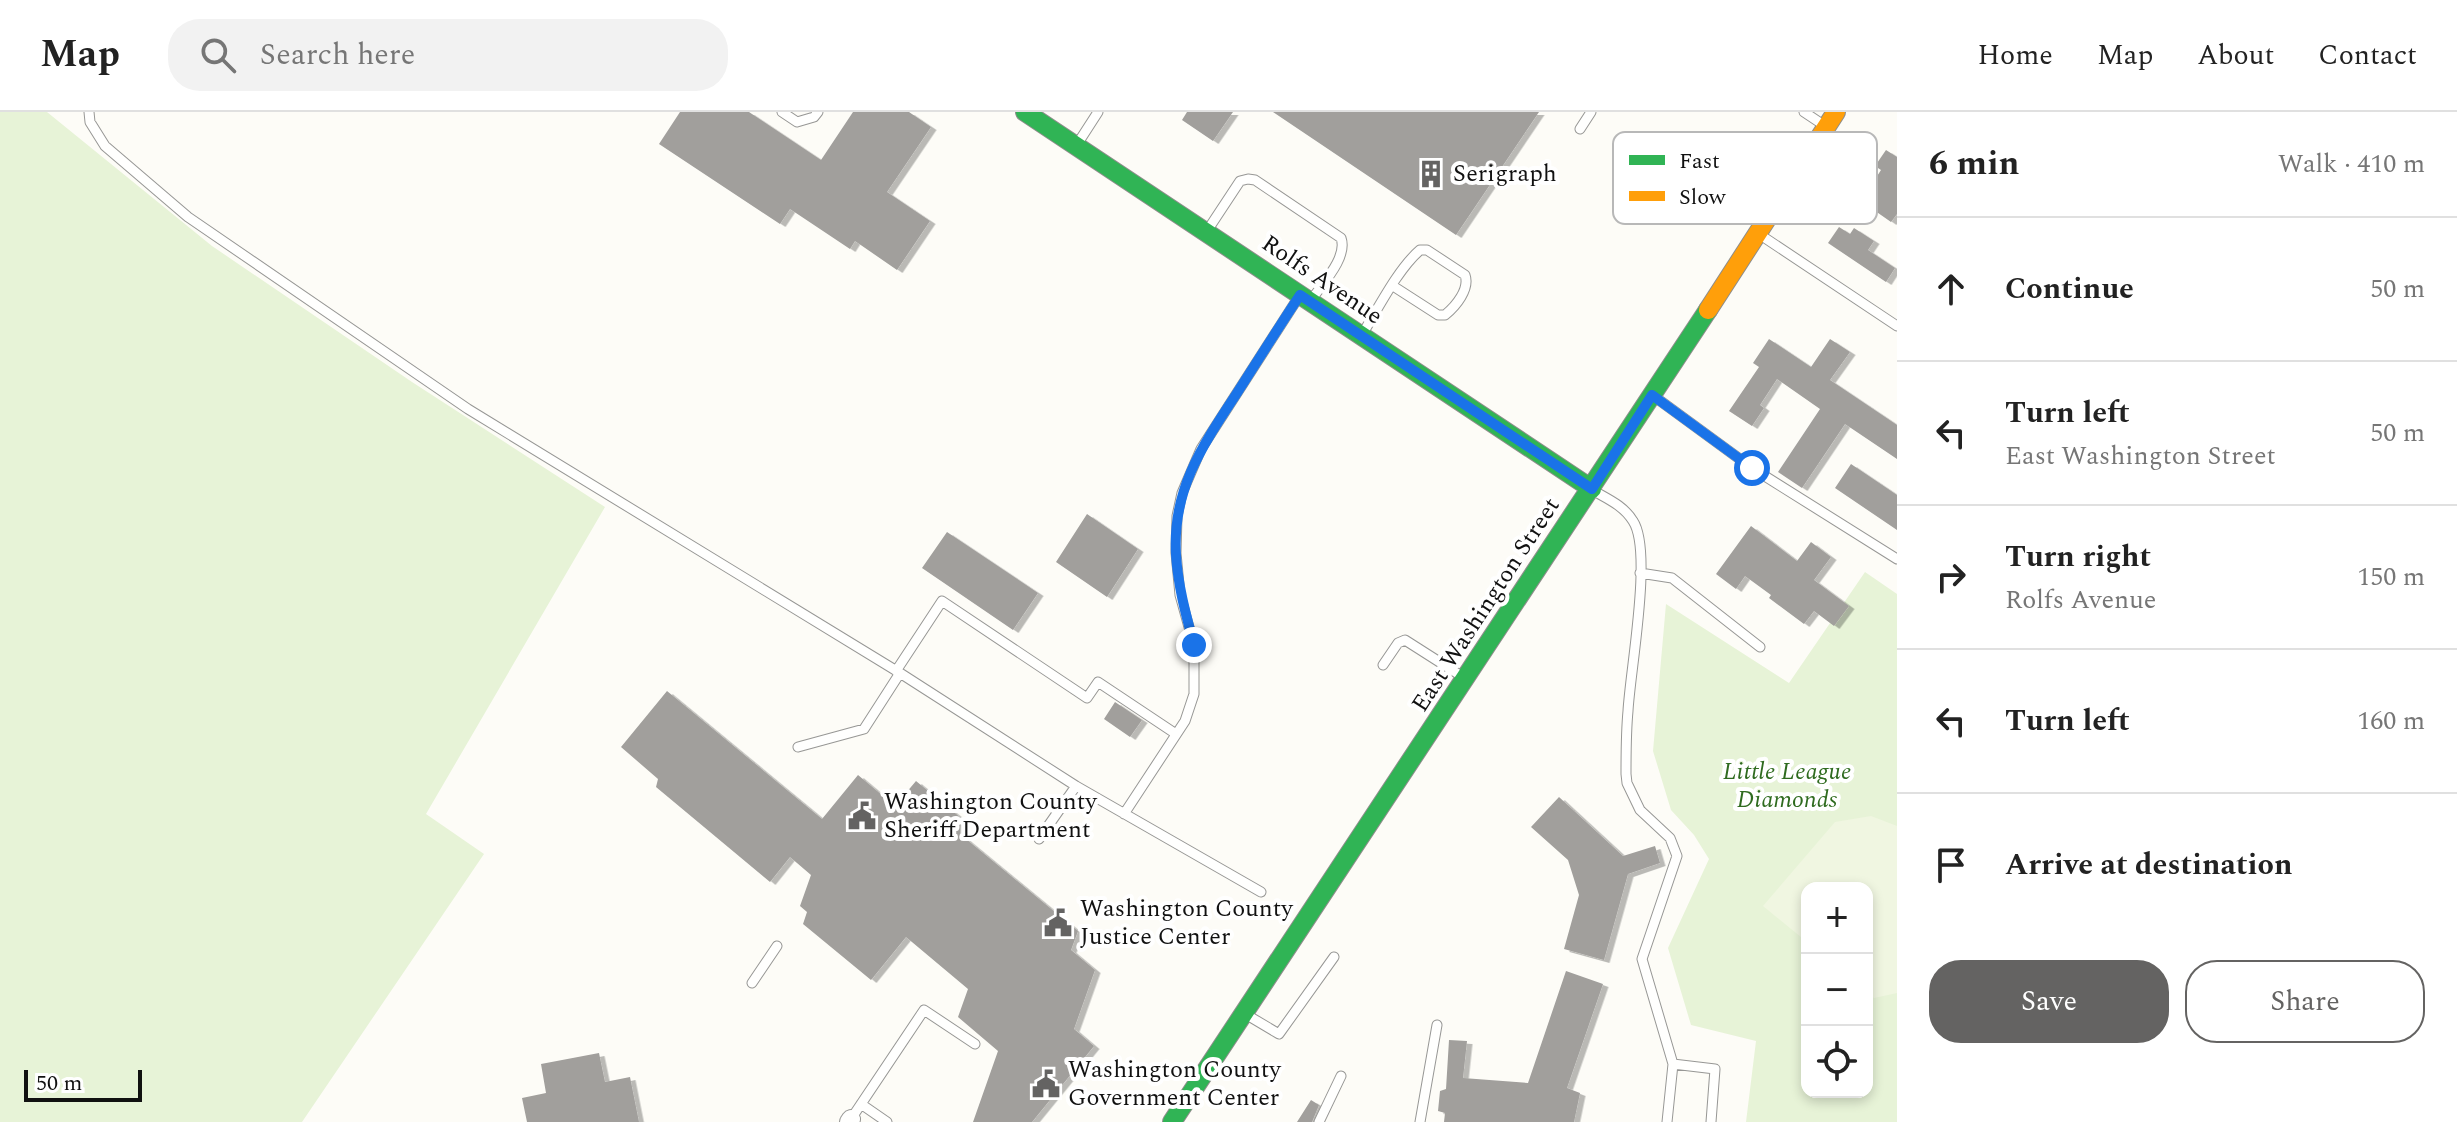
<!DOCTYPE html>
<html lang="en">
<head>
<meta charset="utf-8">
<style>
  body { margin:0; font-family:Spectral,serif; background:#f2f2f2; color:#222 }
  .controls { position:absolute; right:24px; bottom:24px; display:grid; overflow:hidden; border-radius:16px; box-shadow:0 4px 12px #0003 }
  .controls button { width:72px; height:72px; display:grid; place-items:center; padding:0; border:0; border-bottom:2px solid #e0e0e0; background:#fff; color:#222; font:40px sans-serif }
  .scale { position:absolute; left:24px; bottom:20px; width:118px; box-sizing:border-box; padding-left:8px; border:4px solid #111; border-top:0; font-size:22px; line-height:28px; white-space:nowrap; color:#111; -webkit-text-stroke:6px #fff; paint-order:stroke }
  .stop { position:absolute; width:24px; height:24px; margin:-18px; border:6px solid #1a73e8; border-radius:50%; background:#fff }
  .stop.end { background:#1a73e8; border-color:#fff; box-shadow:0 2px 8px #0008 }
  .list { margin:0; padding:0; list-style:none }
  h2 { display:flex; justify-content:space-between; align-items:center; height:104px; margin:0; padding:0 32px; font-size:34px }
  h2 small { font-size:26px; font-weight:400; color:#767676 }
  .list li { display:grid; grid-template-columns:52px 1fr auto; gap:24px; align-items:center; box-sizing:border-box; height:144px; padding:0 32px; border-top:2px solid #e0e0e0 }
  .list b { display:block; font-size:30px; white-space:nowrap }
  .list p { margin:0; font-size:26px; white-space:nowrap; color:#767676 }
  .list em { font-size:26px; font-style:normal; color:#767676 }
  .actions { display:flex; gap:16px; padding:24px 32px }
  .actions a { flex:1; padding:18px 0; border:2px solid #646362; border-radius:32px; text-align:center; font-size:28px; color:#646362 }
  .actions .main { background:#646362; color:#fff }
  .icon { flex:none; width:44px; height:44px; fill:none; stroke:currentColor; stroke-width:2; stroke-linecap:round; stroke-linejoin:round }
  .map { position:relative; flex:none; width:1897px; height:1010px; overflow:hidden }
  header { display:flex; align-items:center; gap:48px; box-sizing:border-box; height:112px; padding:0 40px; background:#fff; border-bottom:2px solid #e0e0e0 }
  header strong { font-size:38px }
  nav { display:flex; gap:44px; margin-inline-start:auto; font-size:28px }
  .search { width:560px; height:72px; background:#f2f2f2; display:flex; align-items:center; gap:20px; box-sizing:border-box; padding:0 28px; border-radius:32px; color:#767676; font-size:30px }
  main { display:flex }
  aside { flex:1; background:#fff }
  .map>svg:first-child { display:block }
  .green { fill:#e7f3d7; fill-rule:evenodd }
  .pitch { fill:#f0f6e1 }
  .building { fill:#a19f9c; filter:url(#shadow) }
  .lines { fill:none; stroke-linecap:round; stroke-linejoin:round }
  .lane-casing { stroke:#979795; stroke-width:11 }
  .street-casing { stroke:#979795; stroke-width:20 }
  .fast-casing { stroke:#8e8d8b; stroke-width:20 }
  .slow-casing { stroke:#8e8d8b; stroke-width:20 }
  .lane { stroke:#fffffe; stroke-width:9 }
  .street { stroke:#fffffe; stroke-width:18 }
  .fast { stroke:#30b455; stroke-width:18 }
  .slow { stroke:#ff9f0a; stroke-width:18 }
  .route { stroke:#1a73e8; stroke-width:10 }
  .labels { text-anchor:middle; dominant-baseline:central; stroke-width:8; stroke-linejoin:round; paint-order:stroke }
  .poi-label { font-size:24px; fill:#111; stroke:#fff; text-anchor:start }
  .street-label { font-size:24px; fill:#111; stroke:#fff }
  .park-label { font-size:24px; font-style:italic; fill:#2f6b1f; stroke:#fff }
  .key { fill:#fff; stroke:#b8b8b8; stroke-width:2 }
  .key-label { font-size:22px; fill:#111 }
</style>
</head>
<body>
<header>
<strong>Map</strong>
<div class="search"><svg class="icon" aria-label="search" viewBox="0 0 24 24"><circle cx="10" cy="10" r="6"/><path d="M15 15l6 6"/></svg>Search here</div>
<nav><a>Home</a><a>Map</a><a>About</a><a>Contact</a></nav>
</header>
<main>
<div class="map">
<svg width="1897" height="1010" viewBox="0 0 1897 1010">
  <defs>
    <filter id="shadow"><feDropShadow dx="5.5" dy="3" stdDeviation="0" flood-color="#0004"/></filter>
  </defs>
  <rect width="100%" height="100%" fill="#fdfcf7"/>
  <path class="green" d="M0 0H47L212 134 412 270 605 395 426 702 484 742 302 1010H0Z
    M1865 460 1897 482V1010H1746L1756 929 1691 913 1668 836 1709 747 1694 723 1671 698 1653 639 1666 492 1789 571ZM1807 776H1867V980H1807Z"/>
  <path class="pitch" d="M1871 704 1897 714V881L1874 886 1867 880V776H1807V830L1763 794 1835 710Z"/>
  <path class="building" d="M680 0H749L821 48 853 0H909L931 15 887 80 930 109 897 158 855 129 850 137 790 97 780 112 659 32Z
    M1187 0H1233L1213 29 1182 8Z
    M1273 0H1539L1456 123Z
    M1886 38 1897 45V102L1891 110 1861 89 1881 58 1875 54Z
    M1839 115 1850 122 1854 116 1874 129 1868 138 1895 156 1886 170 1828 131Z
    M1769 227 1811 255 1830 227 1850 240 1830 268 1897 313V347L1845 312 1802 376 1778 360 1820 297 1777 267 1760 293 1764 296 1752 314 1729 299 1759 255 1753 251Z
    M1851 352 1897 383V418L1835 376Z
    M1087 402 1138 437 1107 485 1056 450Z
    M1751 414 1797 449 1811 430 1831 445 1814 468 1849 494 1834 514 1814 499 1804 512 1769 486 1771 483 1745 464 1736 477 1716 462Z
    M947 420 1038 481 1013 518 922 456Z
    M667 579 822 707 858 663 895 694 916 669 961 706 960 722 1078 819 1071 838 1095 858 1074 917 1094 934 1032 1010H973L998 939 958 905 968 877 906 825 871 868 803 812 807 800 800 794 811 763 790 745 770 770 656 675 658 667 621 635Z
    M1115 590 1142 608 1130 625 1104 607Z
    M1559 685 1623 744 1655 734 1660 751 1628 762 1604 848 1564 837 1579 783 1568 748 1531 715Z
    M1566 859 1603 872 1567 976 1580 981 1574 1010H1444L1445 1001 1438 999 1440 979 1446 977 1449 928 1467 929 1463 966 1528 971Z
    M599 941 605 970 630 965 639 1010H527L522 986 546 981 541 952Z
    M1311 988 1319 993 1312 1010H1297Z"/>
  <g class="lines">
    <defs>
      <path id="lane" d="M89 0 90 10 105 34 188 105 468 297 900 561 1076 674 1261 780
        M782 0 797 10 814 5 818 0
        M1804 0 1825 14
        M1580 17 1591 0
        M1078 31 1098 0
        M1207 119 1240 69 1248 67 1255 68 1341 126C1348 145 1323 171 1312 187
        M1759 122 1897 214
        M1363 221C1379 195 1398 157 1420 138H1427L1465 163C1470 177 1456 194 1445 203H1438L1393 174
        M1655 285 1752 356 1897 447
        M1594 379C1608 387 1624 394 1633 409 1653 439 1630 559 1628 599 1626 620 1626 641 1626 662L1627 671 1640 698 1670 726 1677 744 1642 847 1673 952 1667 1010
        M1640 461 1672 466 1760 535
        M1383 553 1398 531 1405 528 1463 565
        M896 559 942 489 1087 586 1098 570 1176 622
        M798 635 864 617 900 561
        M1124 702 1185 609 1194 582V533L1180 483 1176 441 1177 404 1182 381 1201 337 1298 186
        M1039 727 1076 674
        M752 871 777 834
        M1247 903 1279 922 1334 845
        M1673 952 1715 957 1711 1010
        M861 992 887 1010
        M851 1007 924 898 975 932
        M1319 1010 1341 964
        M1420 1010 1437 913"/>
      <path id="street" d="M849 1010 851 1007"/>
      <path id="fast" d="M1025 0 1592 377
        M1172 1010 1708 198"/>
      <path id="slow" d="M1708 198 1836 0"/>
    </defs>
    <use href="#lane" class="lane-casing"/>
    <use href="#street" class="street-casing"/>
    <use href="#fast" class="fast-casing"/>
    <use href="#slow" class="slow-casing"/>
    <use href="#lane" class="lane"/>
    <use href="#street" class="street"/>
    <use href="#fast" class="fast"/>
    <use href="#slow" class="slow"/>
  </g>
  <g class="lines">
    <path class="route" d="M1194 533C1186 503 1178 474 1176 443 1172 377 1203 333 1237 281 1258 248 1279 215 1300 183L1592 377 1652 283 1752 356"/>
  </g>
  <defs>
    <symbol id="building-bare" viewBox="-9 -9 18 18"><path d="M-4-6H4V6H1V3H-1V6H-4ZM-2.5-4.3h1.7v1.8h-1.7ZM.8-4.3h1.7v1.8H.8ZM-2.5-1h1.7V.8h-1.7ZM.8-1h1.7V.8H.8Z" fill="#646362" stroke="#fff" stroke-width="2.5" paint-order="stroke"/></symbol>
    <symbol id="civic-bare" viewBox="-9 -9 18 18"><path d="M-.6-6.5H3V-4.5H.6V-3L4-1V1h2V6H-6V1h2V-1L-.6-3ZM-1.2 2.5V6h2.4V2.5Z" fill="#646362" stroke="#fff" stroke-width="2.5" paint-order="stroke"/></symbol>
  </defs>
  <g fill-rule="evenodd">
    <use href="#building-bare" x="1411" y="42" width="40" height="40"/>
    <use href="#civic-bare" x="842" y="684" width="40" height="40"/>
    <use href="#civic-bare" x="1038" y="791" width="40" height="40"/>
    <use href="#civic-bare" x="1026" y="952" width="40" height="40"/>
  </g>
  <g class="labels">
    <g class="poi-label">
      <text x="1453" y="62">Serigraph</text>
      <text x="884" y="690">Washington County<tspan x="884" dy="28">Sheriff Department</tspan></text>
      <text x="1080" y="797">Washington County<tspan x="1080" dy="28">Justice Center</tspan></text>
      <text x="1068" y="958">Washington County<tspan x="1068" dy="28">Government Center</tspan></text>
    </g>
    <g class="street-label">
      <text transform="translate(1322 168) rotate(34)">Rolfs Avenue</text>
      <text transform="translate(1486 493) rotate(-57)">East Washington Street</text>
    </g>
    <g class="park-label">
      <text x="1787" y="660">Little League<tspan x="1787" dy="28">Diamonds</tspan></text>
    </g>
  </g>
  <rect x="1613" y="20" width="264" height="92" rx="12" class="key"/>
  <rect x="1629" y="43" width="36" height="10" fill="#30b455"/>
  <rect x="1629" y="79" width="36" height="10" fill="#ff9f0a"/>
  <g class="key-label">
    <text x="1679" y="56">Fast</text>
    <text x="1679" y="92">Slow</text>
  </g>
</svg>
<div class="controls">
<button>+</button>
<button>−</button>
<button><svg class="icon" aria-label="locate" viewBox="0 0 24 24"><circle cx="12" cy="12" r="6"/><path d="M12 2v4M12 18v4M2 12h4M18 12h4"/></svg></button>
</div>
<div class="scale">50 m</div>
<div class="stop" style="left:1752px;top:356px"></div>
<div class="stop end" style="left:1194px;top:533px"></div>
</div>
<aside>
<h2>6 min<small>Walk · 410 m</small></h2>
<ul class="list">
<li><svg class="icon" aria-label="ahead" viewBox="0 0 24 24"><path d="M12 20V5M6 11l6-6 6 6"/></svg><div><b>Continue</b></div><em>50 m</em></li>
<li><svg class="icon" aria-label="left" viewBox="0 0 24 24"><path d="M17 20v-9H6M10 6l-5 5 5 5"/></svg><div><b>Turn left</b><p>East Washington Street</p></div><em>50 m</em></li>
<li><svg class="icon" aria-label="right" viewBox="0 0 24 24"><path d="M7 20v-9h11M14 6l5 5-5 5"/></svg><div><b>Turn right</b><p>Rolfs Avenue</p></div><em>150 m</em></li>
<li><svg class="icon" aria-label="left" viewBox="0 0 24 24"><path d="M17 20v-9H6M10 6l-5 5 5 5"/></svg><div><b>Turn left</b></div><em>160 m</em></li>
<li><svg class="icon" aria-label="arrive" viewBox="0 0 24 24"><path d="M6 21V4h12l-3 4 3 4H6"/></svg><div><b>Arrive at destination</b></div></li>
</ul>
<div class="actions"><a class="main">Save</a><a>Share</a></div>
</aside>
</main>
</body>
</html>
